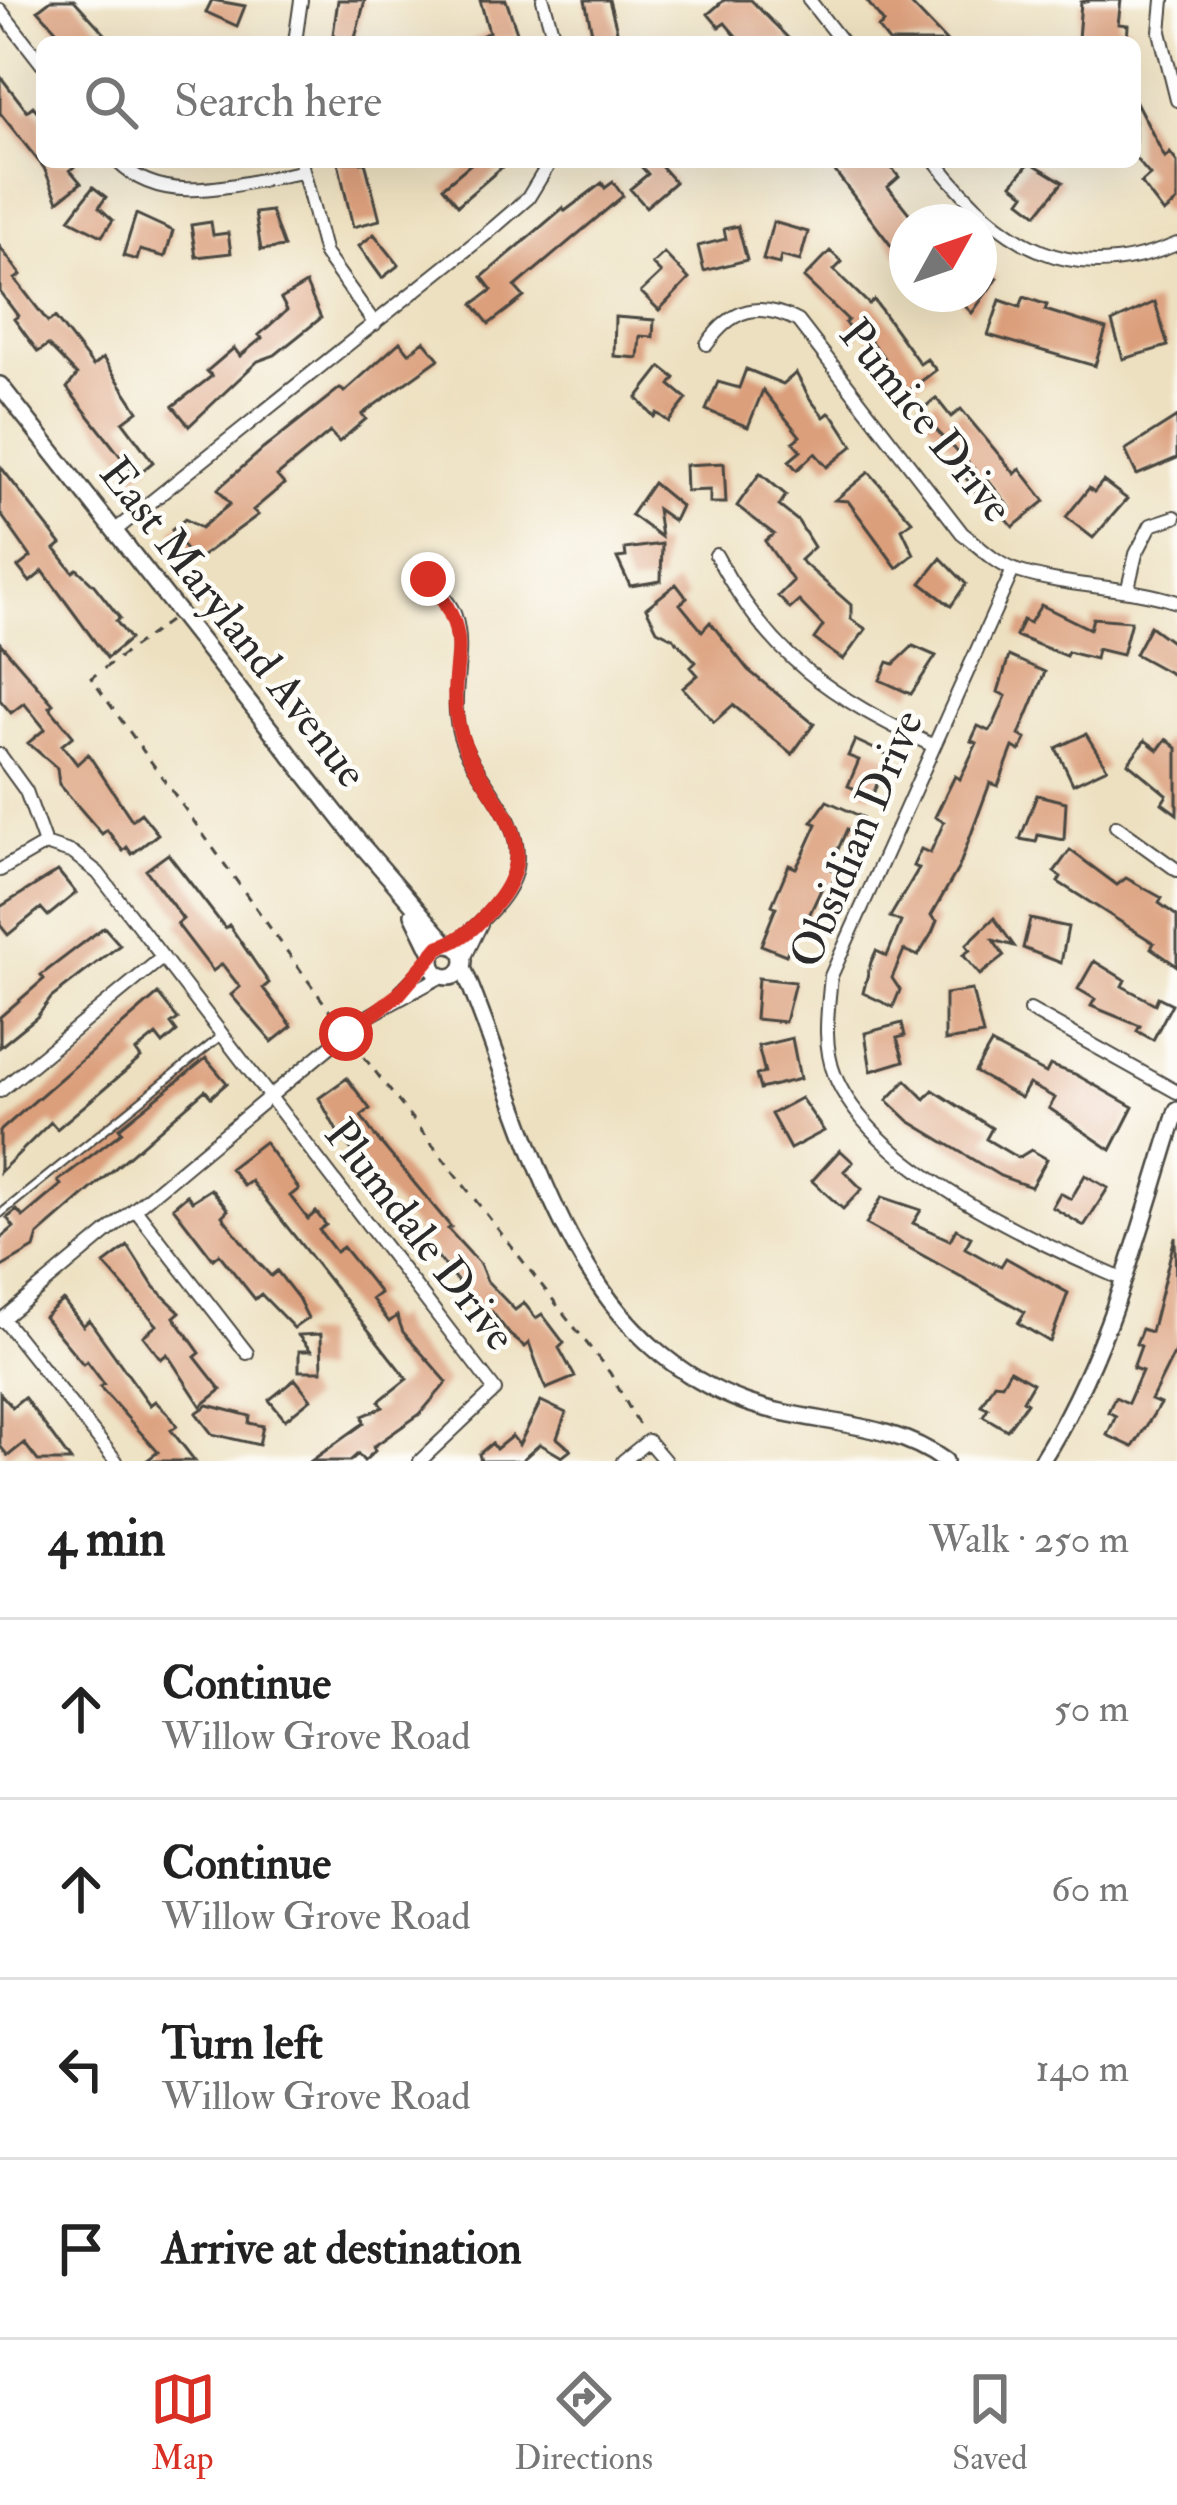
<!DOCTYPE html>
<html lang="en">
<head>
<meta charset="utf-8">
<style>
  body { margin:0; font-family:"IM FELL Double Pica",serif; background:#f6f6f6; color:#222 }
  .compass { position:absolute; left:889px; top:204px; width:108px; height:108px; border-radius:50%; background:#fff; box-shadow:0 12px 48px #0002; rotate:50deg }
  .stop { position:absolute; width:36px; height:36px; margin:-27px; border:9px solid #d93025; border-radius:50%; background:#fff }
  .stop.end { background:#d93025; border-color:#fff; box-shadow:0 3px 12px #0008 }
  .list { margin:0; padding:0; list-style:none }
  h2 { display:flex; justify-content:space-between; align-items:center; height:156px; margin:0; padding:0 48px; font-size:51px }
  h2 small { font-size:39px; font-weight:400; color:#767676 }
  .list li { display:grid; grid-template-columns:78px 1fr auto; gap:36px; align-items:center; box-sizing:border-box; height:180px; padding:0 48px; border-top:3px solid #e0e0e0 }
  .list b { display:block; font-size:45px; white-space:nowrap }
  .list p { margin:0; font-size:39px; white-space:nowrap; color:#767676 }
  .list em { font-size:39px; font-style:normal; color:#767676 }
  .icon { flex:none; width:66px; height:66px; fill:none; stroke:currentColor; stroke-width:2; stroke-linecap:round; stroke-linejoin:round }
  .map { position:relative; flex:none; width:1177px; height:1461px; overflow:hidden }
  .search { position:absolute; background:#fff; box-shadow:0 12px 48px #0002; left:36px; right:36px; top:36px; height:132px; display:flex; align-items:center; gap:30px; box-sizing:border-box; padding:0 42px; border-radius:18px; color:#767676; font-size:45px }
  .sheet { height:876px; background:#fff }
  nav { display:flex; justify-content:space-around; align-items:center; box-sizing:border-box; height:168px; border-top:3px solid #e0e0e0; background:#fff; font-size:33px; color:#767676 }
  nav a { display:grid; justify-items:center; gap:6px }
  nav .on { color:#d93025 }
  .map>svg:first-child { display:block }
  .building { fill:#db9f7c }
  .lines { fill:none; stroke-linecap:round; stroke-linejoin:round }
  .service-casing { stroke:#484641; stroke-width:10 }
  .minor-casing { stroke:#484641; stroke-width:16 }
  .tertiary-casing { stroke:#484641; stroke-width:20 }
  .path { stroke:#484641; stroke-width:3; stroke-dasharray:9 9; stroke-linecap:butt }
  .service { stroke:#fff; stroke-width:6 }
  .minor { stroke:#fff; stroke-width:12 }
  .tertiary { stroke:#fff; stroke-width:15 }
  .route { stroke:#d93025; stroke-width:15 }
  .labels { text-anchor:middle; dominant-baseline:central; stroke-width:9; stroke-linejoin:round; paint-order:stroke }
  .street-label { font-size:45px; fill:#2b2b2b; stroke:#fdfcf7 }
</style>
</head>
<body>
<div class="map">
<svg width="1177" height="1461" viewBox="0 0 1177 1461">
  <rect width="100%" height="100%" fill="#fdfcf7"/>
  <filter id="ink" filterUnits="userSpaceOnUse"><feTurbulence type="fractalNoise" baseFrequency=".00833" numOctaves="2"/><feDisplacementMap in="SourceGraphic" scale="24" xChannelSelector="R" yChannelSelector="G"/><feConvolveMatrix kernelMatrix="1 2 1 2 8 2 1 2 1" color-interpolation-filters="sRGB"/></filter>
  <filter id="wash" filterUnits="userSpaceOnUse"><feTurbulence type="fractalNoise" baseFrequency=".004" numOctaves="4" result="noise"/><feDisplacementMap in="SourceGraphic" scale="48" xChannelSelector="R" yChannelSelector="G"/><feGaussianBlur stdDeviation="2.7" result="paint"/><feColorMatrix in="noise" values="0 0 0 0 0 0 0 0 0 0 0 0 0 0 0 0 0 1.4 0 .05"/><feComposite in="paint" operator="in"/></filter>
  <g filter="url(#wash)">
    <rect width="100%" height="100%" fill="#ede0c0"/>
    <g id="blocks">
      <path class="building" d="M51 0H74L106 35 97 42H82L78 36 67 42 38 10Z
        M212 0 245 6 237 26 206 12Z
        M338 0H365L354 42H332Z
        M480 0H506L519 38 468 42 489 32Z
        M585 0H609L620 42H594Z
        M724 0H751L792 42H741L725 23 719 27 708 14Z
        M866 0H907L947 42H889L878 28 884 23Z
        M1090 0H1121L1118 24 1128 25 1127 42 1078 39 1081 2Z
        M0 76 27 111 33 106 42 117V162H80L70 170 81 183 58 201 44 168 0 113Z
        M1135 100 1165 158 1170 153 1177 162V202L1164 213 1141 183 1150 175 1135 158Z
        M338 162H365L380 220 353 227Z
        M473 162H508L458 205 443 187Z
        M637 162H657L675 182 646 207 630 189 648 174Z
        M828 162H887L899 177 888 187 916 222H907V267Z
        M1030 162 1063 182 1037 214 1020 201 1025 194 1012 184Z
        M613 182 623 196 515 287 524 297 489 324 473 304 492 290 482 277 563 208 565 211 602 183 605 188Z
        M93 187 106 197 99 207 113 220 102 236 69 219Z
        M271 211 284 247 261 250 255 213Z
        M136 214 173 231 165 257 140 250 137 260 123 256Z
        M211 222 213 235 228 233 231 253 196 257 191 225Z
        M773 222 808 232 800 261 781 256 779 264 763 260Z
        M738 226 747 260 704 271 698 246 726 239 724 229Z
        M374 234 399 265 382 278 359 246Z
        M0 247 21 275 15 279 48 322 55 317 93 366 103 358 138 411 123 422 153 462 136 476 67 388 77 375 48 345 38 352 14 319 18 316 0 292Z
        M830 251 842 262 834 270 869 304 874 300 920 364 927 359 936 370 907 392 878 367 886 360 862 331 855 337 845 323 848 320 804 278Z
        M664 253 689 279 659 310 641 292 661 273 652 264Z
        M979 265 997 278 972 313 953 294H979Z
        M306 284 321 318 275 355 258 361 189 426 173 406 212 376 207 371 234 348 240 356 262 338 259 335 287 310 281 299Z
        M1024 297 1047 305 1045 310 1106 329 1095 366 988 335 1000 300 1020 307Z
        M1155 302 1168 346 1123 359 1112 322Z
        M615 317 654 320 653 337 640 336 638 358 614 356Z
        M424 341 439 359 362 414 366 419 339 442 330 432 277 476 284 484 253 510 258 515 194 562 172 530 185 519 201 528 230 504 218 489 263 449 340 388 344 392 400 342 409 353Z
        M661 367 675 378 670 385 687 399 669 422 657 413 654 417 637 398Z
        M746 369 783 384 796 373 810 399 824 417 829 413 835 418 853 446 827 467 815 453 797 470 789 461 801 451 793 442 800 436 763 390 748 427 706 410 718 382 739 388Z
        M936 398 951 417 961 409 1015 474 1020 469 1045 501 1013 527 1002 514 1010 508 987 479 975 490 965 477 974 469 919 412Z
        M1177 417V458L1137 475 1125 450Z
        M724 463 726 503H710V490L686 491 685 465Z
        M0 466 61 544 55 549 73 572 77 569 94 585 120 618 116 621 130 639 107 658 43 571 30 582 18 567 31 557 0 513Z
        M869 472 912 521 902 529 914 554 897 568 848 501 835 500Z
        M760 473 786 495 779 506 798 521 814 547 800 560 851 605V619L866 629 843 660 814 639 823 626 799 601 790 609 778 596 793 581 765 541 774 534 737 506Z
        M1103 481 1127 499 1093 538 1066 517 1089 488 1094 492Z
        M653 483 681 506 674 521 657 509 661 537 631 515Z
        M662 544 661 581 630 586 617 558 626 557 625 549Z
        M941 558 966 584 951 606 921 583Z
        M676 584 687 598 680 604 702 631 710 622 748 670 814 724 792 754 733 705 714 722 683 688 698 675 691 667 696 662 673 638 657 630 646 608Z
        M1041 605 1090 629 1093 618 1131 621 1122 655 1097 649 1095 659 1068 652 1066 656 1016 636 1023 620 1030 623Z
        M1150 626 1177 646V677L1135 654Z
        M0 643 53 704 49 707 73 736 62 745 77 764 88 754 132 820 141 813 158 834 132 854 127 847 123 851 107 830 102 834 59 784 57 768 28 743 45 729 24 703 11 713 0 700Z
        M913 646 936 656 911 694 880 680 888 662 894 664Z
        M1009 656 1045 672 1019 735 1026 739 1020 751 1013 747 998 786 990 783 959 867 931 916 937 921 932 933 918 956 904 950 892 978 900 990 893 1007 863 993 871 962 876 951 887 956 901 922 890 917 919 868 913 866 921 849 930 853 944 822 935 817 955 776 960 779 977 743 971 741 978 726 989 731 994 724 1006 696 998 692Z
        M1086 734 1107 768 1073 784 1056 748Z
        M1166 739 1177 748V814L1162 803 1167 795 1128 763 1145 740 1158 750Z
        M855 740 889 756 872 796 848 786 859 760 848 756Z
        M1037 795 1066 802 1064 840 1038 835 1036 842 1020 839Z
        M827 801 862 817 855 833 847 829 830 868 838 872 831 886 824 883 807 920 814 923 808 937 796 933 786 955 761 945 776 907 772 905 789 865 796 868 803 855 817 824 812 822Z
        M1070 850 1117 885 1126 878 1162 898 1159 903 1177 916V966L1151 948 1154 943 1058 882 1061 877 1054 872Z
        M168 854 225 928 229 925 269 983 263 988 292 1026 272 1042 231 995 240 987 222 964 213 971 177 924 183 919 146 870Z
        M58 871 76 893 48 916 41 908 8 935 0 925V907Z
        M994 918 1014 946 993 940 1004 956 980 975 963 955 970 950 966 945Z
        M1030 919 1068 927 1061 963 1023 948Z
        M104 927 120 945 51 998 37 1017 0 1047V1017L44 979 41 975Z
        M1094 961 1125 980 1122 986 1155 1004 1158 997 1172 1004 1153 1040 1137 1031 1140 1026 1091 1006 1095 999 1078 989Z
        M758 978 795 982 785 1022 755 1019Z
        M972 990 983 1035 945 1041V994Z
        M158 994 178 1019 171 1024 177 1032 163 1044 156 1035 136 1051 141 1058 57 1129 51 1122 0 1172V1131Z
        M902 1023 905 1036 897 1038 904 1061 871 1071 865 1033Z
        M792 1038 800 1079 760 1089 756 1075 765 1073 758 1046Z
        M991 1044 1046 1073 1050 1065 1075 1074 1133 1107 1111 1150 1049 1108 1055 1098 1029 1084 1021 1098 975 1072Z
        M206 1058 227 1083 211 1097 205 1090 38 1235 34 1248 0 1268V1239L14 1227 7 1218 17 1210 23 1217 61 1185 58 1181 122 1132 119 1128Z
        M347 1078 370 1109 361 1116 375 1136 451 1227 448 1229 480 1264 487 1281 515 1310 524 1303 536 1318 542 1314 564 1343 559 1348 575 1377 546 1389 529 1343 525 1347 510 1335 492 1312 486 1317 338 1133 319 1098Z
        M906 1080 925 1099 933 1090 992 1128 986 1139 1018 1158 1031 1150 1047 1159 1031 1187 1000 1176 909 1121 887 1100Z
        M801 1098 824 1131 790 1149 771 1114Z
        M264 1142 299 1189 290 1196 308 1219 316 1212 326 1225 319 1230 336 1252 343 1247 380 1293 372 1299 389 1322 397 1316 403 1332 447 1382 420 1414 373 1447 375 1451 364 1461 358 1454 350 1461H311L364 1423 363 1416 383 1407 379 1401 407 1379 251 1181 244 1186 230 1168Z
        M840 1150 853 1162 844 1171 862 1189 843 1209 812 1181Z
        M1085 1175 1108 1188 1084 1226 1052 1207 1060 1193 1071 1199Z
        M211 1189 228 1210 222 1216 256 1260 271 1276 277 1271 298 1298 308 1318 294 1328 261 1294 255 1299 219 1254 213 1259 173 1207 187 1195 192 1201Z
        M882 1197 921 1210 913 1223 950 1240 956 1229 971 1237 965 1248 988 1261 1001 1266 1006 1258 1068 1293 1050 1342 1018 1323 1025 1312 866 1224Z
        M1175 1237 1177 1348 1151 1400 1160 1404 1133 1447 1107 1435 1116 1416 1108 1412 1115 1397 1128 1403 1142 1371 1133 1368 1141 1346 1136 1344 1142 1329 1151 1332Z
        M128 1246 154 1287 180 1312 174 1317 200 1353 195 1357 221 1390 201 1406 167 1354 161 1359 143 1336 157 1325 104 1264Z
        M63 1300 83 1326 89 1320 150 1405 155 1401 170 1416 177 1426 171 1430 195 1461H146L158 1452 100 1387 104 1384 87 1361 83 1364 44 1317Z
        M321 1334 322 1371H299V1351H311L298 1335Z
        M1010 1370 1033 1383 1023 1400 1027 1403 1007 1430 983 1416 988 1408 981 1405 994 1383 1002 1384Z
        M295 1379 311 1399 285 1420 269 1400Z
        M0 1393 12 1407 24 1397 71 1461H38L24 1443 8 1456 0 1446Z
        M541 1401 566 1413 557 1438 571 1450 562 1457 540 1444 521 1461H481L479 1454 492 1443 496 1449 512 1436 519 1445Z
        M208 1405 250 1416 249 1423 263 1426 259 1445 212 1434 196 1413Z"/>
    </g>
  </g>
  <g filter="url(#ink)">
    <use href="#blocks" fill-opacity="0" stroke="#484641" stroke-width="3"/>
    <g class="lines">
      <defs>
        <path id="service" d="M0 1214 221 1036"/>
        <path id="minor" d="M543 0 555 42
          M809 0 842 42
          M1163 0 1160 32 1177 100
          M0 10 42 64
          M295 42 301 0
          M118 162C167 211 242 181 303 172
          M301 162 325 254 375 324
          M936 162C1003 246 1070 289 1177 244
          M707 344C732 308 759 301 798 321L962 533C979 546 997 565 1017 571 1069 588 1125 585 1177 602
          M117 529 491 230 528 198 550 162
          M716 555C770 658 831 697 934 746
          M1013 570 831 976C828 1009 822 1044 835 1076 874 1169 1033 1241 1122 1279
          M428 579C437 589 451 603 455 616 468 658 445 702 463 744 481 786 524 818 516 868 510 899 476 926 453 946
          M1128 588 1136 554 1151 525 1175 517
          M0 755 26 791 45 844
          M1116 826 1177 870
          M0 870 45 844 73 853 98 873 495 1390 420 1461
          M464 959 481 924
          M402 990 432 960
          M1030 1010 1177 1092
          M0 1091 163 957
          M135 1209 247 1353
          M3 1319 116 1461
          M0 1321 363 1019 442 976
          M623 1461 648 1441 665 1461"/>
        <path id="tertiary" d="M0 385 358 841 448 945
          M413 914 433 955
          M432 961a16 16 0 1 1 32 0a16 16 0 1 1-32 0Z
          M463 968C530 1125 563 1336 745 1402 810 1425 889 1419 945 1461
          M1041 1461C1109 1355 1139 1229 1177 1110"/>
      </defs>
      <use href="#service" class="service-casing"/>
      <use href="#minor" class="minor-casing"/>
      <use href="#tertiary" class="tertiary-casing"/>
      <path class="path" d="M169 621 91 678 337 1021
        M353 1043 610 1373 641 1429"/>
      <use href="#service" class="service"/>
      <use href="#minor" class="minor"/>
      <use href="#tertiary" class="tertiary"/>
    </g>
  </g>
  <g class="lines" filter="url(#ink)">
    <path class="route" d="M346 1034 398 995 439 947C463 940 479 924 496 903 553 832 474 793 459 728 443 659 482 646 428 579"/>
  </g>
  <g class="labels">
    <g class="street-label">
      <text transform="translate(926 421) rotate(51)">Pumice Drive</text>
      <text transform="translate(233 623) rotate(52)">East Maryland Avenue</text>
      <text transform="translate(857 839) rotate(-67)">Obsidian Drive</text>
      <text transform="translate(420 1235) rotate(52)">Plumdale Drive</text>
    </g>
  </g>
</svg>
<svg class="compass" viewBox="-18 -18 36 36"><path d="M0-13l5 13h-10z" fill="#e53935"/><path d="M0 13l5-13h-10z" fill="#767676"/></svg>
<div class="stop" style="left:346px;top:1034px"></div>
<div class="stop end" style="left:428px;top:579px"></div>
<div class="search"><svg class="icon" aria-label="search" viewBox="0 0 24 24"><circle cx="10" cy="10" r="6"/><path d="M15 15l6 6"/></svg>Search here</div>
</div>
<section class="sheet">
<h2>4 min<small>Walk · 250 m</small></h2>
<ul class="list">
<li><svg class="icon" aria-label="ahead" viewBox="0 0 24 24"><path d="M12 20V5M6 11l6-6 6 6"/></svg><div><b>Continue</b><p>Willow Grove Road</p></div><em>50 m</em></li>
<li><svg class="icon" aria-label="ahead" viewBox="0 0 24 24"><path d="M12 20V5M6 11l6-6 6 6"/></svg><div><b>Continue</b><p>Willow Grove Road</p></div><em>60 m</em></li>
<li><svg class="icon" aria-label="left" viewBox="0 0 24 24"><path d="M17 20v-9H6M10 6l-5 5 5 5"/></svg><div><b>Turn left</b><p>Willow Grove Road</p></div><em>140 m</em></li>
<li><svg class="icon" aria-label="arrive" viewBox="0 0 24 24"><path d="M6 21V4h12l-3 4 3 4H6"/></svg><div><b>Arrive at destination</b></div></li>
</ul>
</section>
<nav>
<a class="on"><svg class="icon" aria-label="map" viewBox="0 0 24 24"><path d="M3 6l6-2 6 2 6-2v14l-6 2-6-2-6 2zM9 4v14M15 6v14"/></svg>Map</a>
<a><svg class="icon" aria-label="directions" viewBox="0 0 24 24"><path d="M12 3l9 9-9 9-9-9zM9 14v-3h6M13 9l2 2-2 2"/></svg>Directions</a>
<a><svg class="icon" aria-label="saved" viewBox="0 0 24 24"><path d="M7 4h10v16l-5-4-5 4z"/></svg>Saved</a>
</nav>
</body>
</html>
